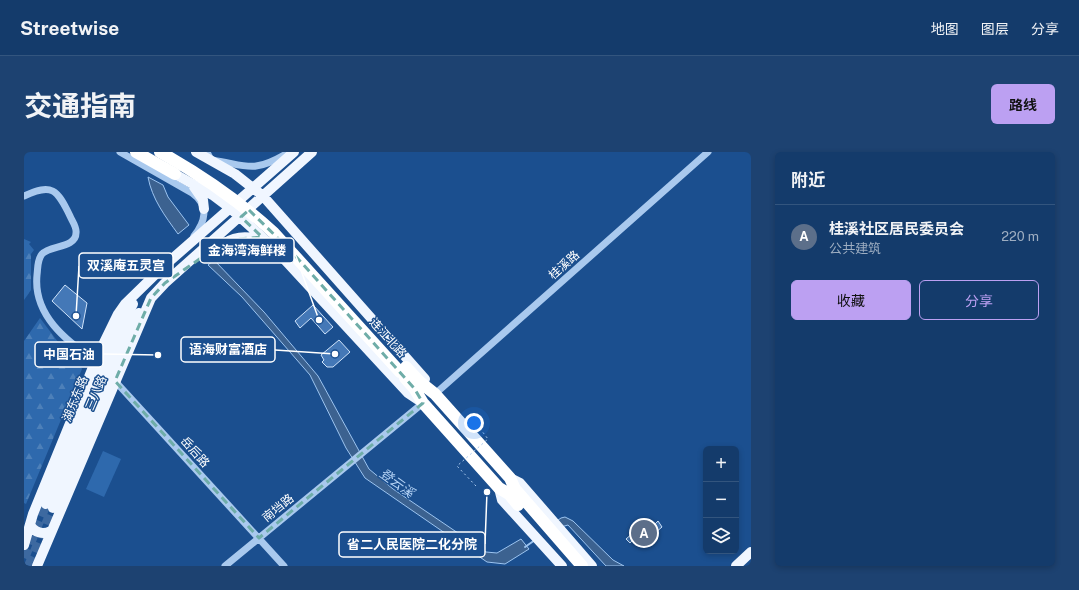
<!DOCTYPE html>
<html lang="zh">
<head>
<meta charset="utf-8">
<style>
  body { margin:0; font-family:"Public Sans","Noto Sans SC",sans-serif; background:#1d4271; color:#f1f3f6 }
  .controls { position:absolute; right:12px; bottom:12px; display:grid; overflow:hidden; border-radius:6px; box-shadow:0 2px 6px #0003 }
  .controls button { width:36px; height:36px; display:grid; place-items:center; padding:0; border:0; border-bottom:1px solid #33557e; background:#143b6b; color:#f1f3f6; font:20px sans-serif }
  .you { position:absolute; left:450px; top:271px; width:14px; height:14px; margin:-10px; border:3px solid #fff; border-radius:50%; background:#1a73e8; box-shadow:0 0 0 6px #1a73e833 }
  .badge { display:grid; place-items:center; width:26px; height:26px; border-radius:50%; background:#bca0f2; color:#fff; font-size:13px; font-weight:700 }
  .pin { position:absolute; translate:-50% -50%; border:2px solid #fff; box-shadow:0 1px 4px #0006 }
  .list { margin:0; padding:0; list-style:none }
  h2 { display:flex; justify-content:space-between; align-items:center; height:52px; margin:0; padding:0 16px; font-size:17px }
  h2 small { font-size:13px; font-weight:400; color:#9dadc1 }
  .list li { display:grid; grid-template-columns:26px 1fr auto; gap:12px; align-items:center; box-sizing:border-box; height:64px; padding:0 16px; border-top:1px solid #33557e }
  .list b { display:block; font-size:15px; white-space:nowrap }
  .list p { margin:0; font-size:13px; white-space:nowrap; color:#9dadc1 }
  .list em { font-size:13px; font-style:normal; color:#9dadc1 }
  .actions { display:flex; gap:8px; padding:12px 16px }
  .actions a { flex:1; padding:9px 0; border:1px solid #bca0f2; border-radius:6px; text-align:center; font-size:14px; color:#bca0f2 }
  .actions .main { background:#bca0f2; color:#111 }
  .icon { flex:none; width:22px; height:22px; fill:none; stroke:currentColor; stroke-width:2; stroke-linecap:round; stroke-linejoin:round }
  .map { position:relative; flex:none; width:727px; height:414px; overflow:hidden; border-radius:6px }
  header { display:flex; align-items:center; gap:24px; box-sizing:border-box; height:56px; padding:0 20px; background:#143b6b; border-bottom:1px solid #33557e }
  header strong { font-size:19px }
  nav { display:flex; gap:22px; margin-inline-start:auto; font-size:14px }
  .intro { display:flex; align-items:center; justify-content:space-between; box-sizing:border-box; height:96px; padding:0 24px }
  h1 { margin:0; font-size:28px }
  .button { padding:10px 18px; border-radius:6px; background:#bca0f2; color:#111; font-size:14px; font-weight:700 }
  main { display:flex; gap:24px; padding:0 24px }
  aside { flex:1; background:#143b6b; border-radius:6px; box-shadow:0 2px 6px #0003 }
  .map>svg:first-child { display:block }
  .forest { fill:url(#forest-firs) }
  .park { fill:#2e69ad }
  .water { fill:#3c6290; stroke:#9cc4f0 }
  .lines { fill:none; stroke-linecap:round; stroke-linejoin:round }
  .stream { stroke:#9cc4f0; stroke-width:2 }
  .building { fill:#4478b7; stroke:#cfe3fa }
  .major-tunnel { stroke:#3d69a0; stroke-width:10; stroke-dasharray:10 5; stroke-linecap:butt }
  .minor { stroke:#a9c9ee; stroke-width:7 }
  .major { stroke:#f0f6ff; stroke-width:10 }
  .highway { stroke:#fff; stroke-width:12 }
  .path-bridge { stroke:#a9c9ee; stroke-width:1; stroke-dasharray:2 3; stroke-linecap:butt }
  .highway-bridge { stroke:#fff; stroke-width:12 }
  .marked { fill:none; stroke:#6fada8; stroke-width:3; stroke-dasharray:8 5; stroke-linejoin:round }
  .labels { text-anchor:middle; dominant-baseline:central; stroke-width:3; stroke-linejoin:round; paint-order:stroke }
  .street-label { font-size:12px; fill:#fff; stroke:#1b4f8f }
  .water-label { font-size:13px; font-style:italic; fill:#b5d3f5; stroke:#1b4f8f }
  .leader { fill:none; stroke:#fff; stroke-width:1.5 }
  .callout-dot { fill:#fff; stroke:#1b4f8f; stroke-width:1.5 }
  .callout { fill:#1b4f8f; stroke:#fff; stroke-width:1.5 }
  .callout-label { font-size:13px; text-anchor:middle; font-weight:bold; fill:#fff }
</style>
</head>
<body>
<header>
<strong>Streetwise</strong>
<nav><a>地图</a><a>图层</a><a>分享</a></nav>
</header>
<div class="intro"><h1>交通指南</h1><a class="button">路线</a></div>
<main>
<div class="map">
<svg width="727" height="414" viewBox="0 0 727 414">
  <defs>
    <pattern id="forest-firs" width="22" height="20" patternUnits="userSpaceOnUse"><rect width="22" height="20" fill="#2e69ad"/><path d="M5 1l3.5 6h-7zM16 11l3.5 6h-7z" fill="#4d80b9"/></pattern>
  </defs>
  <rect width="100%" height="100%" fill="#1b4f8f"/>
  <path class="forest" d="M0 87 7 90 5 92 10 98 7 102V138L0 148Z
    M16 166 43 202 58 217 2 352 0 351V189Z"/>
  <path class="park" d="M79 299 97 307 80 345 62 337Z"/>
  <path class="water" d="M124 25 139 33 144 45 165 73 154 82C141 64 128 47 124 25Z
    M190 108 240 160 294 224 345 317 369 337 462 400 473 401 497 387 505 397 481 412 463 410 341 326 322 296 286 223 218 145 184 113Z
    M541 365 549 369 589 408 600 414H582L544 373 537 375 527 373 537 366Z"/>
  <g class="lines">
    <path class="stream" d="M501 395 511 388"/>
  </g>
  <path class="building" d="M41 133 63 151 58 177 28 149Z
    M289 153 309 175 301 182 287 166 276 176 271 169Z
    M315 188 326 200 309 215H303L298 210 300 208 297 203Z
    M625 367 630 373 634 369 638 375 616 394 610 387 606 391 602 387Z"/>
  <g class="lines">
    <path class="major-tunnel" d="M0 406 22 352
      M5 414 29 356"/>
    <path class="minor" d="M96 0 168 41C186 54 181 70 170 84
      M183 0 187 8C223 13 228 22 262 2
      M0 44C28 31 33 37 46 64 48 69 53 75 52 81 52 96 26 93 18 102 13 108 14 116 13 123 9 163 42 189 72 209
      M91 229 260 414
      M411 242 684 0
      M201 414 399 251"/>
    <path class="major" d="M172 0 211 22 239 44 401 227
      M151 22 190 44 206 56 249 95 384 241 399 251
      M170 35 179 48 180 57
      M183 103C202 88 217 79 241 90
      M486 326 496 331 568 414
      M475 336 478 348 538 414
      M22 352 82 205 97 171 109 152
      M29 356 97 193 108 170 115 161
      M6 373C11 381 19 383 27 379
      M0 393 9 362 74 203 94 162 101 152 140 114 270 0
      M13 414 127 146 141 131 288 0
      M712 414 727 400"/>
    <path class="highway" d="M112 0 151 22
      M382 215 396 230 411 242 486 326 491 337 558 414
      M381 226 390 236 399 251 475 336 485 342 494 353"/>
    <path class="path-bridge" d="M452 334 433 314 464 287 454 274"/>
    <path class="highway-bridge" d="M136 0C179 24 214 48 250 81L376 220"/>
  </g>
  <path class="marked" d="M225 58 267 99 390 236 399 251 235 386 91 229 127 146 141 131 203 88 238 85 217 65Z"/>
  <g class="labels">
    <g class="street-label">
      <text transform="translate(540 113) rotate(-42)">桂溪路</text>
      <text transform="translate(364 186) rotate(48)">连江北路</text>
      <text transform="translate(72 241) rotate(-67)">三八路</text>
      <text transform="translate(51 247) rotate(-68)">湖东东路</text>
      <text transform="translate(171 300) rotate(48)">岳后路</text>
      <text transform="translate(254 356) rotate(-39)">南垱路</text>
    </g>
    <g class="water-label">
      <text transform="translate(373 331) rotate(36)">登云溪</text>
    </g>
  </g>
  <path class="leader" d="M295 168L270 99M52 164L55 114M311 202L251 198M134 203L79 202M463 340L461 392"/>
  <g class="callout-dot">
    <circle cx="295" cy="168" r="4"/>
    <circle cx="52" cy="164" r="4"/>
    <circle cx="311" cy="202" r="4"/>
    <circle cx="134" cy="203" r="4"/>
    <circle cx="463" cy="340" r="4"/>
  </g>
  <g class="callout">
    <rect x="176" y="86" width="94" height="25" rx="4"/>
    <rect x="55" y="101" width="94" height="25" rx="4"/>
    <rect x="157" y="185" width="94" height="25" rx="4"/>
    <rect x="11" y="190" width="68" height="25" rx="4"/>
    <rect x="315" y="380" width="146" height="25" rx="4"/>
  </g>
  <g class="callout-label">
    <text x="223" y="103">金海湾海鲜楼</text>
    <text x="102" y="118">双溪庵五灵宫</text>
    <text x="204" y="202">语海财富酒店</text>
    <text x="45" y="207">中国石油</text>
    <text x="388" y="397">省二人民医院二化分院</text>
  </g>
</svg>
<div class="controls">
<button>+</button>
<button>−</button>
<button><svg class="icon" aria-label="layers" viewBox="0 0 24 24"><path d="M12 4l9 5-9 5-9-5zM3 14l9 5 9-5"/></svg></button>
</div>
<div class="you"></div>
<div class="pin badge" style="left:620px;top:381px;background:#5c6f8a">A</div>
</div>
<aside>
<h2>附近<small></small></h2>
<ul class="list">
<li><span class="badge" style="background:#5c6f8a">A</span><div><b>桂溪社区居民委员会</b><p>公共建筑</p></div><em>220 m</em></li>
</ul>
<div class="actions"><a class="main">收藏</a><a>分享</a></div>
</aside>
</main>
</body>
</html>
